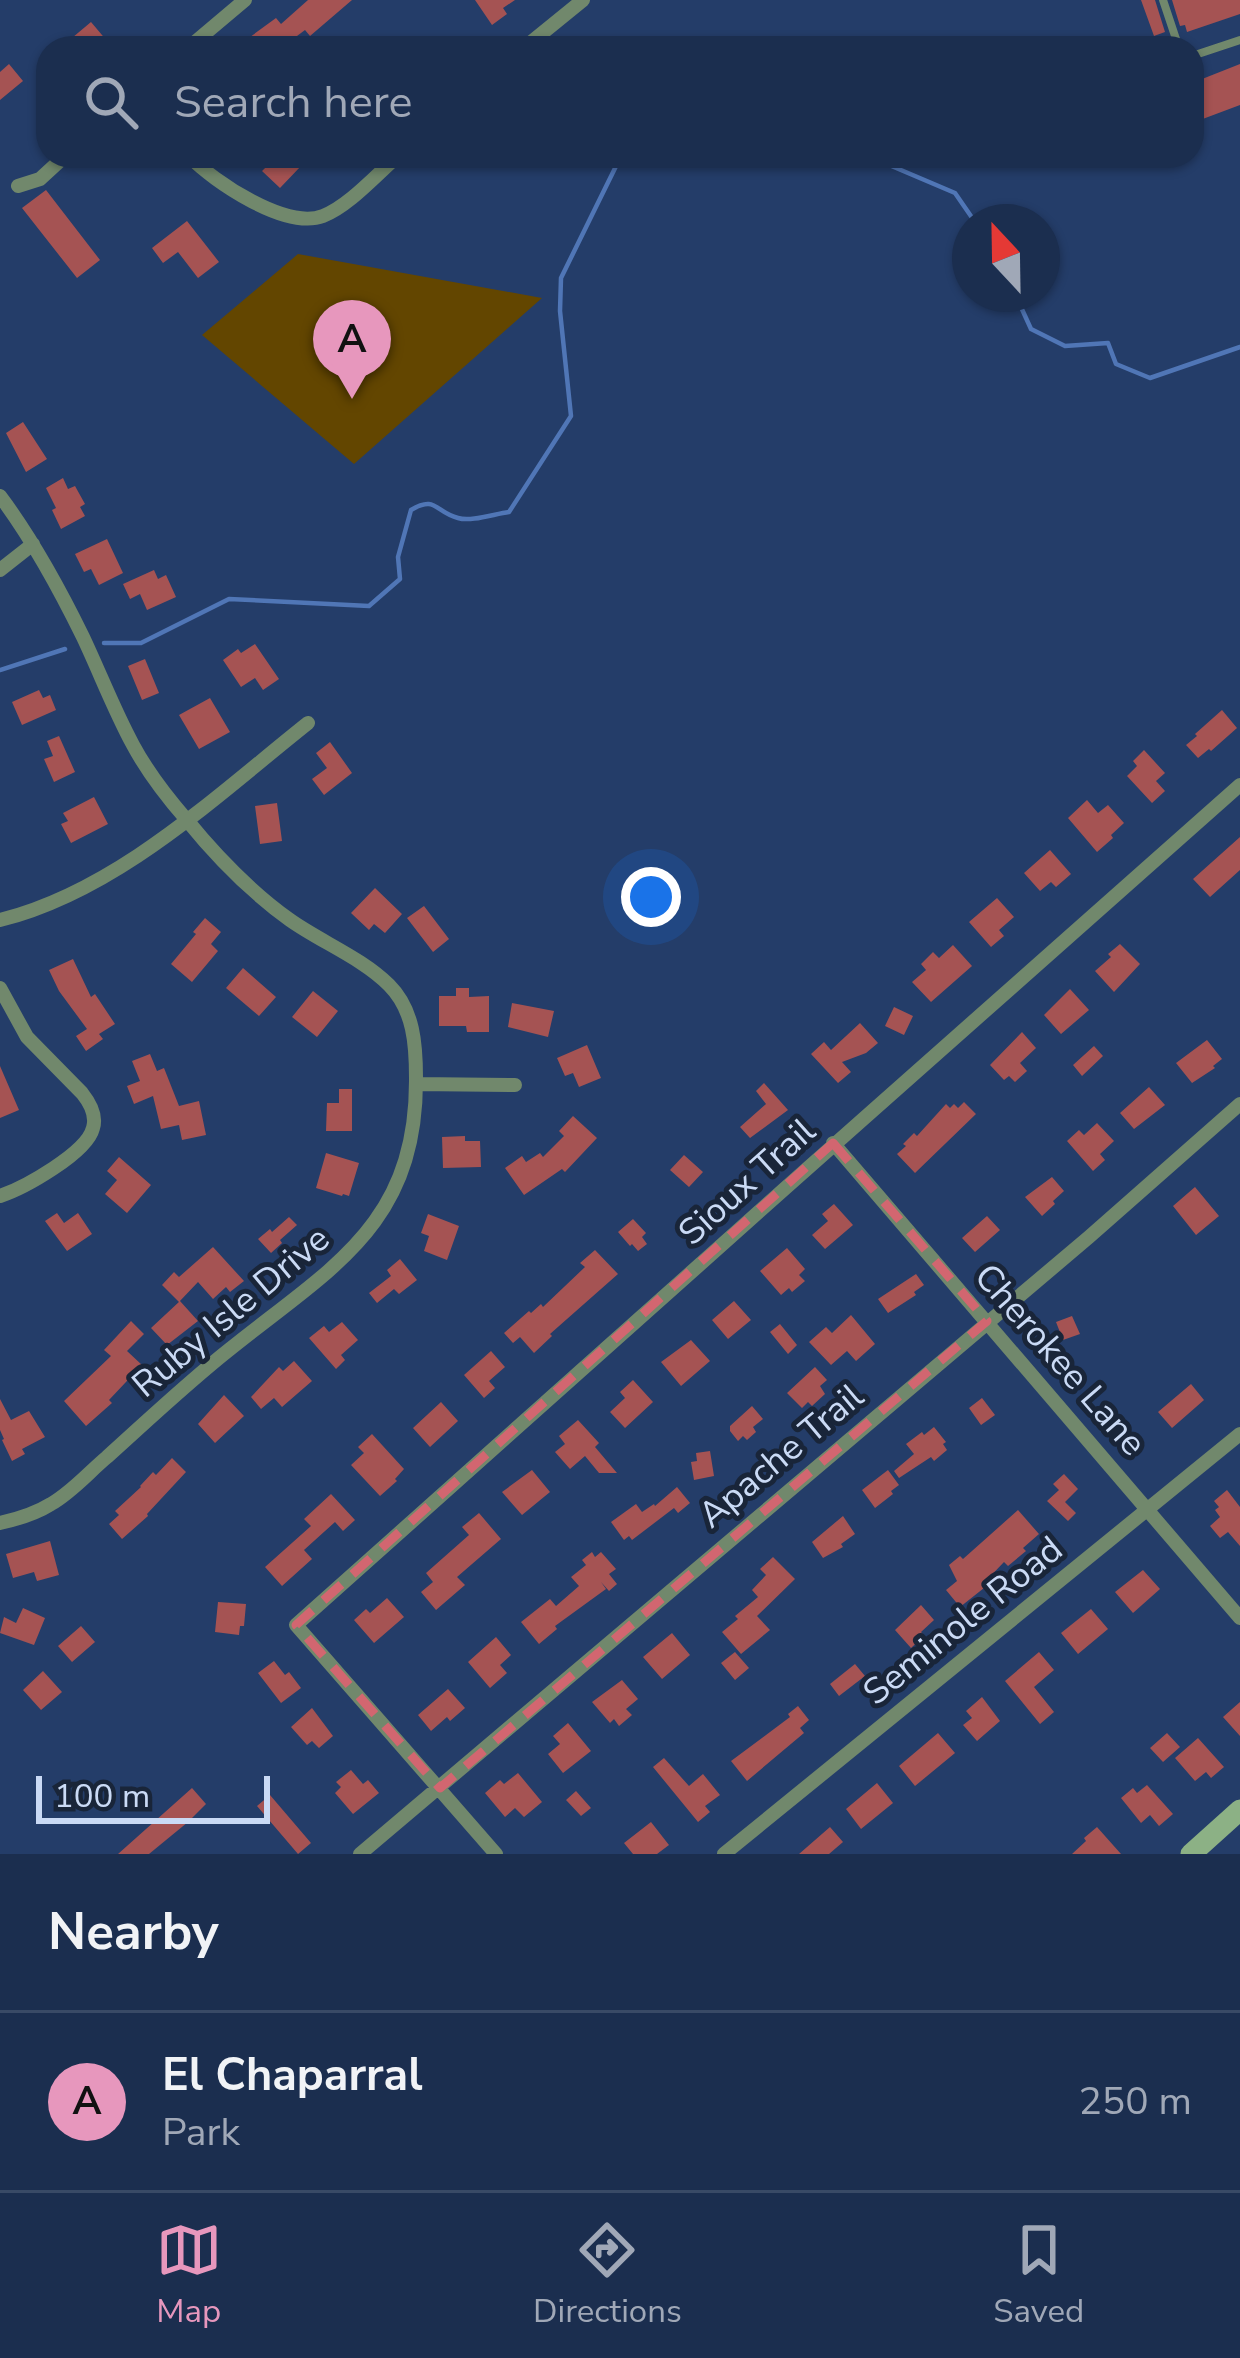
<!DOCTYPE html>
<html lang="en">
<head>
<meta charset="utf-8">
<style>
  body { margin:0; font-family:"Nunito Sans",sans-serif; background:#243656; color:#f1f3f6 }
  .compass { position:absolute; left:952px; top:204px; width:108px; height:108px; border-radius:50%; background:#1b2e4f; box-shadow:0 3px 9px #0004; rotate:338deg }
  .scale { position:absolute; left:36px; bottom:30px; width:234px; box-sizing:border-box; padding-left:12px; border:6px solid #cadaf5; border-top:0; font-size:33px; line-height:42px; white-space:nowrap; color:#cadaf5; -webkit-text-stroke:9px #192539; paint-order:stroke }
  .you { position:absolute; left:651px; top:897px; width:42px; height:42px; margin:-30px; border:9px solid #fff; border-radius:50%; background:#1a73e8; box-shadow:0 0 0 18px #1a73e833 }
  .badge { display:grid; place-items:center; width:78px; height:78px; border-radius:50%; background:#e797bd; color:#111; font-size:39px; font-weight:700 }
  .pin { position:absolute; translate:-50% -99px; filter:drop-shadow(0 3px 6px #0008) }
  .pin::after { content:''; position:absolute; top:63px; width:42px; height:36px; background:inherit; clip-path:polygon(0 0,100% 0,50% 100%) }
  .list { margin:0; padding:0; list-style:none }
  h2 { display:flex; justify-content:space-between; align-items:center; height:156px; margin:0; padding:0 48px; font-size:51px }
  h2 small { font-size:39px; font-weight:400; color:#a0a8b7 }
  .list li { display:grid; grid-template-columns:78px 1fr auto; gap:36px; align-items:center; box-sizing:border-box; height:180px; padding:0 48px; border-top:3px solid #394a66 }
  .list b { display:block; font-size:45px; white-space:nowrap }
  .list p { margin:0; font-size:39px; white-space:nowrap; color:#a0a8b7 }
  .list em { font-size:39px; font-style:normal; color:#a0a8b7 }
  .icon { flex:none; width:66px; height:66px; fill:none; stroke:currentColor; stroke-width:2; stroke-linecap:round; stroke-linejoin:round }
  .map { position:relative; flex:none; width:1240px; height:1854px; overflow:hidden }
  .search { position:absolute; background:#1b2e4f; box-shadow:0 3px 9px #0004; left:36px; right:36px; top:36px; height:132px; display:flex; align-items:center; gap:30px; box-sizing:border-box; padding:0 42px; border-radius:36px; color:#a0a8b7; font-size:45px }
  .sheet { height:336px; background:#1b2e4f }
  nav { display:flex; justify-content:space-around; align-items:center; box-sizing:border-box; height:168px; border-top:3px solid #394a66; background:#1b2e4f; font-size:33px; color:#a0a8b7 }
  nav a { display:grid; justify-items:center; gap:6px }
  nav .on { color:#e797bd }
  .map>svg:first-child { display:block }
  .green { fill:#634600 }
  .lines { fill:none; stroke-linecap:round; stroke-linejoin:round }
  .stream { stroke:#5076b6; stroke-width:4.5 }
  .building { fill:#a55353 }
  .lane { stroke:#71886c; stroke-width:8 }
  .street { stroke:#71886c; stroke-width:14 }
  .secondary { stroke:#8cb185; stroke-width:21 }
  .marked { fill:none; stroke:#d26670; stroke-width:9; stroke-dasharray:24 15; stroke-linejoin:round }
  .labels { text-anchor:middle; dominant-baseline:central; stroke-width:10; stroke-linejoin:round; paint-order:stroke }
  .street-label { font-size:36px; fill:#cadaf5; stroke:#192539 }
</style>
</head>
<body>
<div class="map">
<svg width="1240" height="1854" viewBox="0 0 1240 1854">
  <rect width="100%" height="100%" fill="#243d69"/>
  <path class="green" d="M298 254 542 298 354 464 202 335Z"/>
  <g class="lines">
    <path class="stream" d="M868 156 955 193 975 222
      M1015 294 1031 329 1065 346 1108 343 1116 364 1150 378 1240 347
      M104 643H141L229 599 369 606 400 579 398 557 411 510C436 495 435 512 458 518 471 522 494 514 509 512L571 416 560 311 561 278 621 156
      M0 670 65 649"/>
  </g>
  <path class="building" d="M308 0H352L310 36 305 30 281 48H235L276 18 281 24Z
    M475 0H515L503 8 507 14 492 25Z
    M1141 0H1155L1165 32 1154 36Z
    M1172 0H1240V14L1187 32 1185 25 1180 26Z
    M91 22 113 48H60Z
    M9 64 23 81 0 100V72Z
    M1240 64V105L1192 123V83Z
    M277 156H291L301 166 280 188 262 171Z
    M46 190 100 260 77 278 22 208Z
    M187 221 219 262 198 278 178 252 163 263 152 248Z
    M23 422 47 459 26 472 6 433Z
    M63 478 68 489 75 486 85 504 80 507 85 516 61 529 52 510 56 508 46 488Z
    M107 539 123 573 99 585 91 569 84 572 75 554Z
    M154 570 158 579 166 575 176 597 147 610 140 594 130 599 123 584Z
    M255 644 279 679 263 690 255 678 241 687 223 660 238 649 241 653Z
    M145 659 159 693 142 700 128 666Z
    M39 690 43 698 50 695 56 710 22 725 12 702Z
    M210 698 230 732 199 749 179 715Z
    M1222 710 1237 728 1211 751 1209 749 1198 758 1186 745 1197 736 1195 734Z
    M59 736 75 772 54 782 44 759 53 756 47 741Z
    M330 742 352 773 324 795 312 779 327 768 316 753Z
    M1144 750 1165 773 1156 781 1165 791 1152 803 1127 776 1137 766 1133 761Z
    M94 797 108 824 71 843 61 824 68 821 63 813Z
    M1087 800 1098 813 1108 805 1124 823 1111 835 1113 838 1097 852 1068 818Z
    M277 803 282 841 260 844 255 806Z
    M1240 837V870L1210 897 1193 879Z
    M1050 850 1071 874 1056 887 1051 882 1040 891 1024 873Z
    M375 888 402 914 385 933 374 924 369 930 351 913Z
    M997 898 1014 917 999 930 1004 936 991 947 969 922Z
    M424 906 449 939 433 952 407 918Z
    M205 918 221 932 211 944 218 951 192 982 171 964 196 934 193 932Z
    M1120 944 1140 964 1114 992 1095 971 1111 957 1108 954Z
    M953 945 972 966 931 1002 912 982 926 970 921 964 933 952 939 958Z
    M73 959 91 997 95 994 115 1024 99 1034 103 1039 86 1051 76 1036 87 1029 59 991 49 970Z
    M243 968 276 997 259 1016 226 988Z
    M456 988H469V997L489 996V1032H467L466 1026H439V996H456Z
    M1070 989 1089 1010 1061 1034 1044 1015Z
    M313 991 338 1011 317 1037 292 1017Z
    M512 1003 554 1011 548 1037 508 1027Z
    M894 1007 913 1016 904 1035 885 1026Z
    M860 1023 878 1043 866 1053 842 1062 851 1072 838 1083 811 1054 824 1042 831 1050Z
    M1022 1032 1036 1048 1020 1063 1027 1071 1015 1082 1009 1076 1004 1080 990 1065Z
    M1207 1040 1222 1059 1213 1066 1215 1068 1192 1083 1176 1063Z
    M587 1045 601 1078 579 1087 573 1073 565 1076 557 1058Z
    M1094 1046 1103 1056 1082 1076 1073 1065Z
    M150 1054 157 1071 164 1068 179 1106 199 1101 206 1135 182 1140 179 1125 161 1129 153 1096 134 1104 127 1086 140 1081 132 1061Z
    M0 1066 19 1110 0 1118Z
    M764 1083 788 1110 750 1138 740 1127 766 1104 756 1091Z
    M1149 1087 1165 1105 1134 1129 1120 1113Z
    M339 1089H352V1131H326L327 1103H339Z
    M964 1102 976 1114 915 1173 897 1154 906 1146 903 1144 914 1133 917 1136 946 1104 950 1108 954 1104 958 1108Z
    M573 1116 597 1138 565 1172 562 1169 524 1195 505 1168 522 1156 526 1162 540 1153 543 1157 564 1136 559 1131Z
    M1097 1123 1114 1141 1100 1154 1105 1160 1093 1171 1067 1141 1079 1130 1084 1135Z
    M465 1136V1141H480L481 1167 443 1168 442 1137Z
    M326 1153 359 1163 349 1196 343 1194 342 1196 316 1188Z
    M684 1155 703 1172 689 1187 670 1170Z
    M119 1157 151 1185 127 1213 105 1194 117 1180 107 1171Z
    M1052 1177 1064 1191 1053 1201 1055 1204 1042 1216 1025 1197Z
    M1195 1187 1219 1216 1196 1235 1173 1206Z
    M834 1204 853 1225 825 1249 812 1235 828 1221 822 1214Z
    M57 1213 64 1223 78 1213 92 1234 67 1251 45 1221Z
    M428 1214 459 1226 447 1260 424 1251 429 1236 421 1233Z
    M987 1216 1000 1230 975 1252 962 1238Z
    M289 1217 297 1225 280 1240 282 1243 271 1253 258 1239 270 1229 272 1232Z
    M633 1219 646 1233 642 1237 647 1244 638 1251 632 1244 630 1246 618 1232Z
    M213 1247 244 1281 230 1292 226 1287 213 1299 198 1282 179 1302 162 1285 174 1272 179 1277Z
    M787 1248 805 1269 799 1275 805 1281 792 1292 789 1288 781 1295 760 1271Z
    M595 1250 618 1274 550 1334 552 1336 534 1353 520 1337 513 1343 504 1333 529 1311 531 1313 541 1304 543 1307 585 1267 580 1263Z
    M400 1259 417 1280 399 1294 394 1289 377 1303 369 1293 391 1276 387 1270Z
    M916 1274 924 1285 914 1292 916 1295 888 1313 878 1299Z
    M180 1301 198 1321 167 1345 151 1328Z
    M734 1301 751 1320 728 1339 712 1320Z
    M851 1315 875 1344 856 1361 847 1351 831 1365 809 1342 826 1327 832 1333Z
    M1072 1316 1080 1334 1063 1340 1056 1322Z
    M131 1321 144 1334 127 1351 142 1365 109 1400 112 1403 86 1426 64 1401 111 1356 104 1350Z
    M342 1322 358 1340 341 1355 345 1360 336 1369 309 1338 324 1326 329 1332Z
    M780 1324 797 1345 788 1354 770 1332Z
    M691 1340 710 1361 681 1386 661 1362Z
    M491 1351 505 1367 489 1381 495 1388 484 1398 464 1375Z
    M294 1361 312 1381 282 1407 274 1398 261 1409 251 1397 279 1367 283 1371Z
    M815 1367 827 1380 820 1386 825 1394 812 1406 808 1402 802 1408 787 1393Z
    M633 1380 653 1402 625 1428 610 1412 625 1398 620 1392Z
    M1191 1384 1204 1400 1172 1428 1158 1412Z
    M224 1395 244 1416 215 1443 198 1424Z
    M982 1398 995 1415 981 1425 969 1408Z
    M0 1399 11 1420 29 1411 45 1437 22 1449 25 1454 12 1461 2 1440 4 1439 0 1430Z
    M441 1402 458 1421 430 1447 413 1428Z
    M752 1406 763 1419 753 1427 756 1432 747 1440 743 1436 738 1441 730 1431V1426Z
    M578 1420 599 1443 595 1447 617 1473H599L585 1456 570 1469 555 1452 565 1444 559 1436Z
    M934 1427 946 1442 943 1444 947 1450 934 1461 931 1457 899 1478 894 1471 914 1454 906 1444 922 1432 924 1435Z
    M372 1434 404 1469 395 1479 397 1481 380 1496 351 1465 364 1453 358 1447Z
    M710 1451 714 1476 694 1480 691 1462 697 1461 696 1453Z
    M172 1458 186 1472 147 1514 148 1516 122 1539 109 1524 119 1515 115 1511 141 1487 140 1486 153 1472 156 1475Z
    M532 1470 550 1492 522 1515 502 1492Z
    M888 1470 899 1485 891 1491 893 1494 875 1508 862 1490Z
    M1064 1474 1078 1489 1065 1502 1076 1513 1068 1521 1047 1501 1059 1490 1053 1484Z
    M677 1487 690 1503 678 1513 674 1508 632 1540 629 1536 624 1540 611 1522 636 1504 642 1512 654 1504 655 1506Z
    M1227 1490 1240 1507V1546L1228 1532 1220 1538 1210 1526 1220 1517 1215 1510 1219 1507 1214 1501Z
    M331 1494 355 1520 343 1531 335 1522 304 1550 312 1559 282 1586 265 1567 311 1526 304 1519Z
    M1018 1510 1039 1534 1023 1548 1026 1551 1008 1566 1004 1562 982 1585 984 1588 960 1607 946 1590 957 1581 949 1565 960 1556 963 1559Z
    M479 1513 501 1539 457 1577 465 1585 436 1610 421 1592 433 1582 426 1573 469 1535 462 1527Z
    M843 1516 855 1534 841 1544 843 1547 823 1558 812 1542Z
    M50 1541 59 1575 37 1581 34 1572 13 1578 6 1554Z
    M592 1552 595 1557 601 1552 616 1569 609 1574 617 1584 609 1591 601 1582 606 1589 555 1626 557 1629 539 1644 521 1622 550 1599 556 1606 579 1586 571 1577 586 1565 582 1560Z
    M773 1557 795 1579 757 1616 770 1630 741 1654 722 1632 738 1619 735 1616 758 1597 752 1590 766 1575 760 1569Z
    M1143 1570 1160 1589 1133 1613 1115 1592Z
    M387 1598 404 1617 374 1643 354 1620 366 1609 370 1613Z
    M218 1602 246 1604 244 1626H240L239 1635 215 1632Z
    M921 1605 934 1620 921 1632 924 1636 911 1648 895 1630Z
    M23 1608 45 1618 34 1645 0 1633 4 1617 16 1623Z
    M1091 1609 1108 1629 1078 1654 1061 1633Z
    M81 1626 95 1642 72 1662 58 1646Z
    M672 1633 690 1655 662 1679 643 1657Z
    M496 1637 511 1655 500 1665 507 1673 490 1688 468 1662Z
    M735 1652 749 1668 735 1680 721 1663Z
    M1039 1652 1054 1670 1034 1687 1054 1712 1040 1724 1005 1681Z
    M274 1661 285 1675 289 1672 301 1688 281 1703 258 1673Z
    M855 1664 865 1676 839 1696 830 1684Z
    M43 1671 62 1692 41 1710 23 1690Z
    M622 1680 638 1699 626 1709 632 1715 619 1726 614 1719 610 1723 592 1702Z
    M448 1689 465 1708 450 1721 447 1717 431 1731 418 1715Z
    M982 1697 1000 1721 977 1741 963 1725 972 1718 966 1711Z
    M1240 1702V1736L1223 1717Z
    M798 1706 809 1720 800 1728 804 1733 747 1781 731 1761 790 1717 788 1714Z
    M312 1708 333 1736 319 1748 312 1741 307 1745 291 1727Z
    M568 1723 591 1751 563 1773 548 1754 560 1744 553 1736Z
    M938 1733 955 1753 915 1786 899 1766Z
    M1167 1733 1180 1747 1163 1762 1150 1748Z
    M1198 1738 1224 1767 1211 1778 1206 1772 1195 1781 1175 1758Z
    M664 1758 689 1786 703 1774 720 1795 705 1806 710 1812 698 1822 653 1767Z
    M351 1770 363 1784 368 1780 379 1793 353 1814 335 1793 341 1787 336 1782Z
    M518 1773 542 1802 524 1817 515 1808 505 1817 485 1793 500 1780 504 1784Z
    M877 1783 893 1803 861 1829 846 1809Z
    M1147 1785 1173 1814 1159 1826 1150 1815 1141 1823 1121 1798 1133 1788 1137 1793Z
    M192 1788 206 1804 188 1822 149 1854H118Z
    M576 1791 591 1808 581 1816 566 1800Z
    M270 1795 311 1843 298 1854 257 1806Z
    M651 1822 669 1845 657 1854H633L624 1843Z
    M830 1827 843 1842 829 1854H799Z
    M1097 1827 1121 1854H1072L1086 1841 1084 1838Z"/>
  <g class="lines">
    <path class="lane" d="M1163 0 1179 48
      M1192 56 1240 40"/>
    <path class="street" d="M188 48 245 0
      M524 48 583 0
      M189 156C214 182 286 230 323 216 349 206 377 174 398 156
      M18 186 40 179 65 156
      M0 496C33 540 59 588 83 637 100 673 114 710 133 745 147 771 166 796 186 819 216 856 251 892 290 920 321 942 362 958 389 985 414 1010 416 1045 416 1078 417 1225 332 1267 230 1349 187 1383 147 1421 107 1457 88 1473 72 1492 51 1504 35 1514 18 1519 0 1523
      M0 570 33 544
      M0 920C117 891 216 796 308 723
      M0 988 27 1037 82 1093C90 1103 97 1115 93 1128 87 1153 24 1188 0 1196
      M416 1084 515 1085
      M833 1143 1240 1618
      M360 1854 1089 1237 1240 1104
      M496 1854 296 1625C610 1345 924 1063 1240 785
      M724 1854 1240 1434"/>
    <path class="secondary" d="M1191 1854 1240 1810"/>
  </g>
  <path class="marked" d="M833 1143 987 1321 440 1788 296 1625Z"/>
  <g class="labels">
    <g class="street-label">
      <text transform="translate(747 1182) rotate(-42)">Sioux Trail</text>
      <text transform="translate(231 1312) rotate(-40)">Ruby Isle Drive</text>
      <text transform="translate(1060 1360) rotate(49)">Cherokee Lane</text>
      <text transform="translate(781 1456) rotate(-40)">Apache Trail</text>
      <text transform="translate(963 1621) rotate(-39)">Seminole Road</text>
    </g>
  </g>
</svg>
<svg class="compass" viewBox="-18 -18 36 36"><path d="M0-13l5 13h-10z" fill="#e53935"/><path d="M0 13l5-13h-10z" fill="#a0a8b7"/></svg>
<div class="scale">100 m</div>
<div class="you"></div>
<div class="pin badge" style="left:352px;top:399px">A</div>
<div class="search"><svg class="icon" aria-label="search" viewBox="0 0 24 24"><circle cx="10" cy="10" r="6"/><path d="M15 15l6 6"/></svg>Search here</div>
</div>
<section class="sheet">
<h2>Nearby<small></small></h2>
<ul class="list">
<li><span class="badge">A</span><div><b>El Chaparral</b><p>Park</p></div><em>250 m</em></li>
</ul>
</section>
<nav>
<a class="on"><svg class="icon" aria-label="map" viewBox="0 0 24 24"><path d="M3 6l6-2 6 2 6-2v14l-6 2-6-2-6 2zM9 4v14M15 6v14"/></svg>Map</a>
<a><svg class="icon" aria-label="directions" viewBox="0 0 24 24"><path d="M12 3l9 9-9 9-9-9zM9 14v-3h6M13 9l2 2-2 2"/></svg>Directions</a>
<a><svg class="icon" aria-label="saved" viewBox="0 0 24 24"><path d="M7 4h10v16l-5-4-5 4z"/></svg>Saved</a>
</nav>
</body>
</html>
